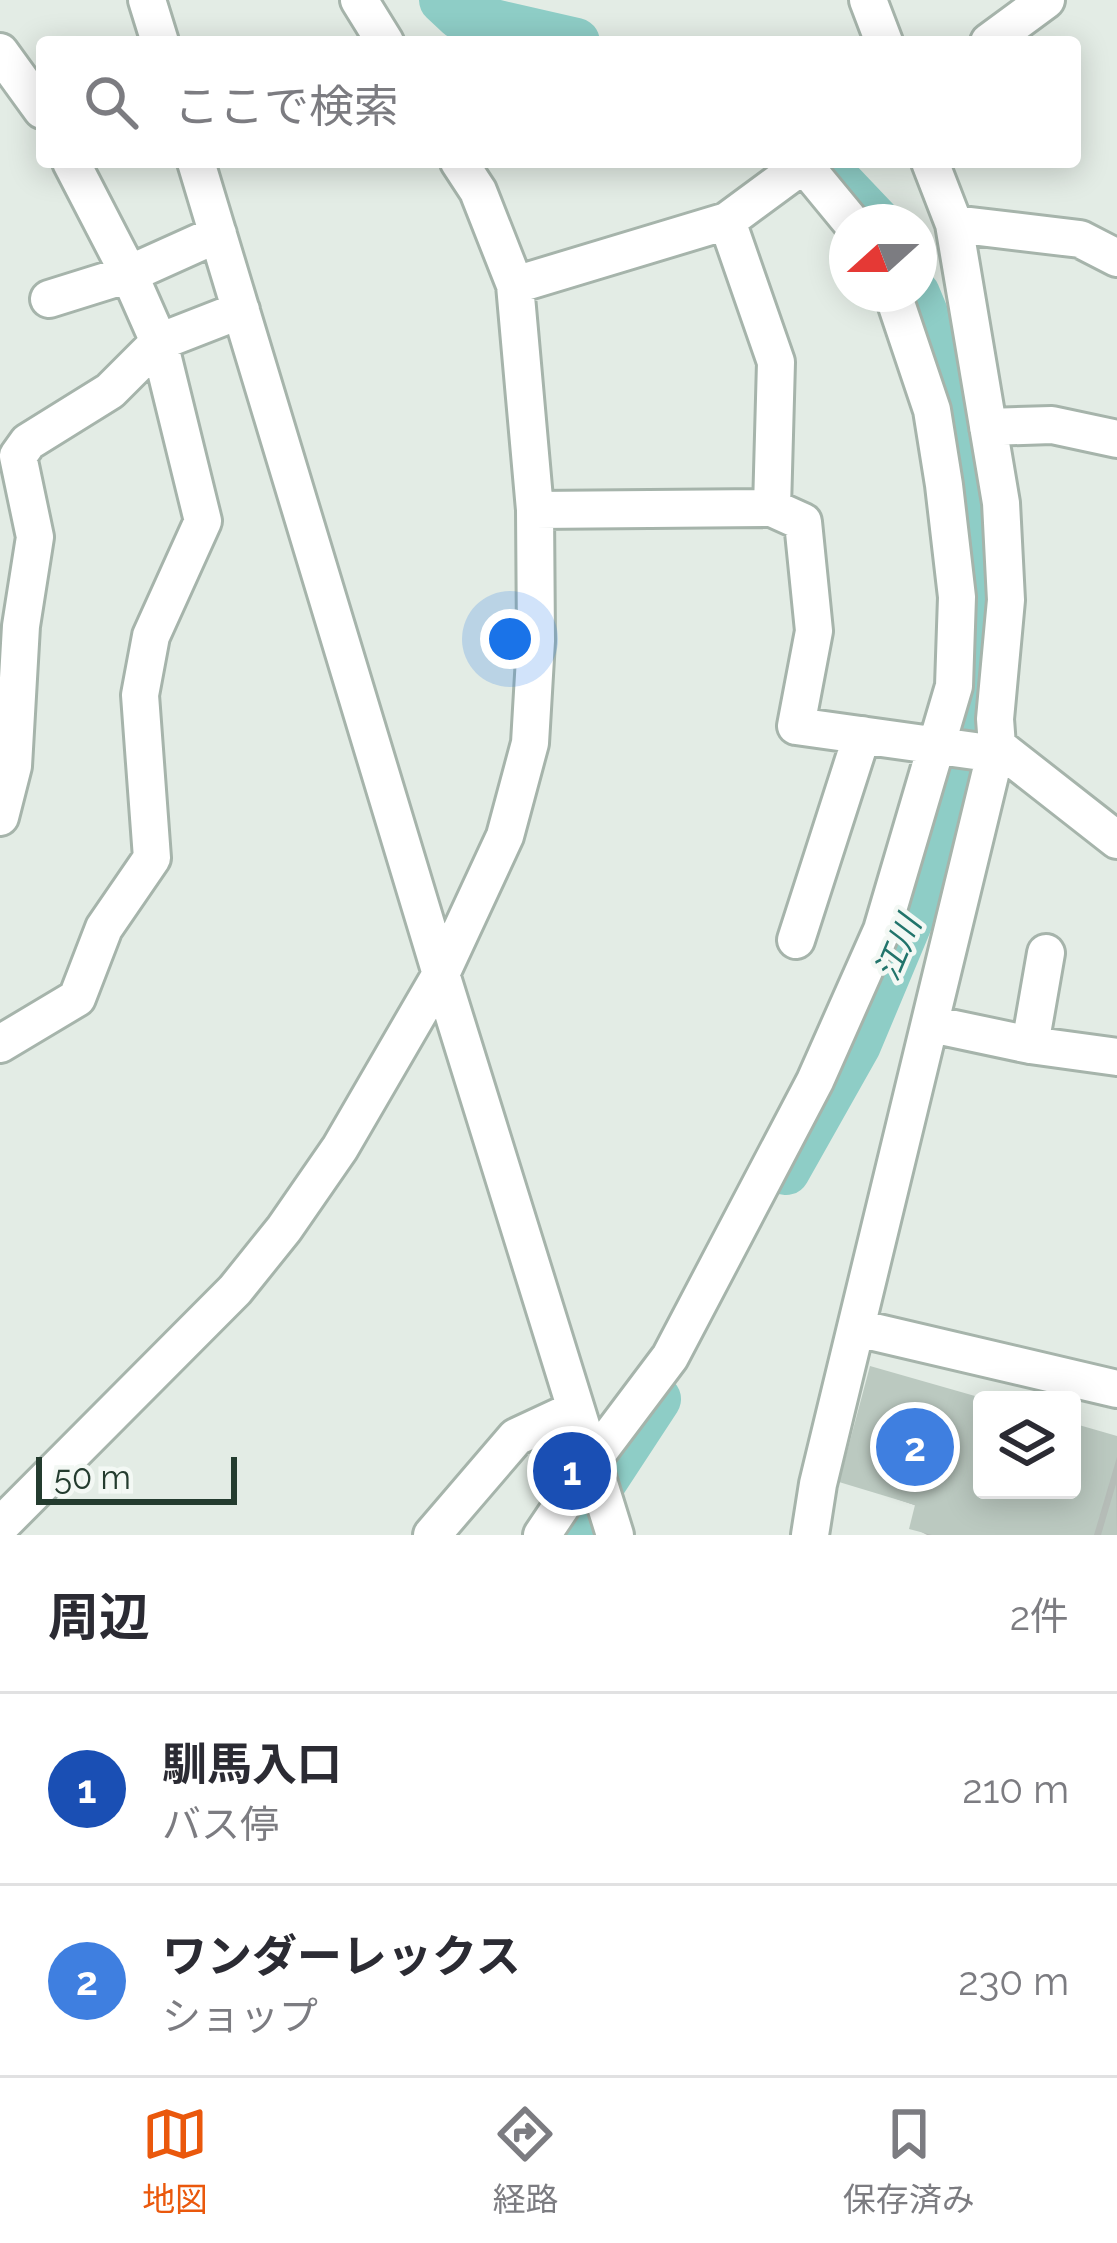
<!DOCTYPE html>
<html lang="ja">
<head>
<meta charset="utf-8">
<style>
  body { margin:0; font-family:Raleway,"Noto Sans JP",sans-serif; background:#f2f2f3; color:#2b2b33 }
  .controls { position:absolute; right:36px; bottom:36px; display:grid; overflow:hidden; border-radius:12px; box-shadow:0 6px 30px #0003 }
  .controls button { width:108px; height:108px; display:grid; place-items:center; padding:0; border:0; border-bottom:3px solid #e1e1e2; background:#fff; color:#2b2b33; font:60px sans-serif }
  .compass { position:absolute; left:829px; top:204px; width:108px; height:108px; border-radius:50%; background:#fff; box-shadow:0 6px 30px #0003; rotate:249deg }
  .scale { position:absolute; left:36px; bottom:30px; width:201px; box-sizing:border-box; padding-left:12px; border:6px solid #243c2f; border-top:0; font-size:33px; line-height:42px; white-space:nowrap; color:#243c2f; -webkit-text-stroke:9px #f3f8f4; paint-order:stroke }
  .you { position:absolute; left:510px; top:639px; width:42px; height:42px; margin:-30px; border:9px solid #fff; border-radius:50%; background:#1a73e8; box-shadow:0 0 0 18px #1a73e833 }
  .badge { display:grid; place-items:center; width:78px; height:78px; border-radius:50%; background:#ea580c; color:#fff; font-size:39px; font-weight:700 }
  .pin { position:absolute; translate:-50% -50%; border:6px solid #fff; box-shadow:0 3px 12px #0006 }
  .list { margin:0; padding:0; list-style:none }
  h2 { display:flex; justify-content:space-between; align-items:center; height:156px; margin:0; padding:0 48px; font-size:51px }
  h2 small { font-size:39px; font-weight:400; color:#7c7c81 }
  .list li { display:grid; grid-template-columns:78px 1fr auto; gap:36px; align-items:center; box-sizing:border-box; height:192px; padding:0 48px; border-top:3px solid #e1e1e2 }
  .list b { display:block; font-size:45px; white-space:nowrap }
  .list p { margin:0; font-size:39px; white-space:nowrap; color:#7c7c81 }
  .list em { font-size:39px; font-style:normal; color:#7c7c81 }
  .icon { flex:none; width:66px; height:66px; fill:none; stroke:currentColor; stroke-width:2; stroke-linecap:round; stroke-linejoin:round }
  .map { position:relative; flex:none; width:1117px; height:1535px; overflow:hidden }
  .search { position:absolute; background:#fff; box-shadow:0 6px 30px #0003; left:36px; right:36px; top:36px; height:132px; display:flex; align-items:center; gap:30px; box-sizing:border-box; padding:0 42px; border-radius:12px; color:#7c7c81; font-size:45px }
  .sheet { height:540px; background:#fff }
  nav { display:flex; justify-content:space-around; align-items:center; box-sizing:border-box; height:168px; border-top:3px solid #e1e1e2; background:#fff; font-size:33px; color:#7c7c81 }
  nav a { display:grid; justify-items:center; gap:6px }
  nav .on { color:#ea580c }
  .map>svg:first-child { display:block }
  .shadow { fill:#0003 }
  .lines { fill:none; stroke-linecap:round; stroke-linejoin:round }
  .river { stroke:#8ecdc6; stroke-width:48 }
  .building { fill:#bbc9c0 }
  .minor-casing { stroke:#a6b4ab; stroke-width:42 }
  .minor { stroke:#fff; stroke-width:36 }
  .labels { text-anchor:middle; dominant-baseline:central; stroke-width:9; stroke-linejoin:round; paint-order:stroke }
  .water-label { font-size:33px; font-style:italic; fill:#21746b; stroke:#f3f8f4 }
</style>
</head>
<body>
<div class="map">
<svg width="1117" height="1535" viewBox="0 0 1117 1535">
  <rect width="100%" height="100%" fill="#e3ece5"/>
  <path class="shadow" d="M982 1401V1490H1072V1427L1117 1439V1535H927L912 1527 917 1506 842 1480Z"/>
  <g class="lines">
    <path class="river" d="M443 0 459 15 576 42
      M820 162 877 222
      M786 1171 857 1045 924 885 974 692 982 624 970 449 948 371 916 294
      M568 1535 657 1399"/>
  </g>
  <path class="building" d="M870 1366 982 1398V1490H1072V1423L1117 1436V1457L1094 1535H932L909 1529 915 1505 839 1482Z
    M1116 1484 1117 1535H1101Z"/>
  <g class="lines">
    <defs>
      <path id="minor" d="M147 0 160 42
        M359 0 385 42
        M868 0 884 42
        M989 42 1046 0
        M0 52 42 110
        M196 162 441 974 615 1535
        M804 165 851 222
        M727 221 776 362 772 508
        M954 224 1080 239 1117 258
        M515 285 727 221 807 162
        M49 299 129 274 218 234
        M988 427 1052 425 1117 439
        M535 510 772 508 803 522 814 631 796 726 982 752 997 746
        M997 746 1117 840
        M0 817 13 766 21 626 35 537 18 456 28 442 110 391 159 342 241 310
        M796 940 862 735
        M931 1024 1030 1045 1117 1057
        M0 1044 77 998 104 928 152 858 140 695 151 636 203 521 159 342 129 274 71 162
        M1030 1045 1046 953
        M857 1328 1117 1389
        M0 1526 235 1290 284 1229 340 1148 441 974 505 836 530 743 536 641 535 510 515 285 478 191 459 162
        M432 1535 516 1437 574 1410
        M542 1535 591 1462 670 1357 815 1081 882 930 954 686 957 597 944 485 932 410 893 294
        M810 1535 818 1484 997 746 995 719 1006 600 1001 503 954 224 930 162"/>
    </defs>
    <use href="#minor" class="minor-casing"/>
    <use href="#minor" class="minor"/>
  </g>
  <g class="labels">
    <g class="water-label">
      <text transform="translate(898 948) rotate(-67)">江川</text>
    </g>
  </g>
</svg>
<div class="controls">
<button><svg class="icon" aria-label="layers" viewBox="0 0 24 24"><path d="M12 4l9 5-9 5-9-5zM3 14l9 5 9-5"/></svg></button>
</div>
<svg class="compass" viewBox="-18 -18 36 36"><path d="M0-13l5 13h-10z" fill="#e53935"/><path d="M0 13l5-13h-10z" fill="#7c7c81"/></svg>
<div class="scale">50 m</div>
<div class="you"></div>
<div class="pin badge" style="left:572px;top:1471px;background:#1a4fb4">1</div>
<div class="pin badge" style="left:915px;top:1447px;background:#3f7fe0">2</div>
<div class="search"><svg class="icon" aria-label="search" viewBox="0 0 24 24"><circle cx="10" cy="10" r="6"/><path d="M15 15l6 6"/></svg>ここで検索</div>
</div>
<section class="sheet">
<h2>周辺<small>2件</small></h2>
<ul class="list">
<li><span class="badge" style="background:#1a4fb4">1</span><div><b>馴馬入口</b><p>バス停</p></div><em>210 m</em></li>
<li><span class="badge" style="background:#3f7fe0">2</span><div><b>ワンダーレックス</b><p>ショップ</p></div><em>230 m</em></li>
</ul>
</section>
<nav>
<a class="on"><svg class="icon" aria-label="map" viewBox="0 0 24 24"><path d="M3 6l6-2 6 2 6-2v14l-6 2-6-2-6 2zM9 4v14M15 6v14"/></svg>地図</a>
<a><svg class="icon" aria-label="directions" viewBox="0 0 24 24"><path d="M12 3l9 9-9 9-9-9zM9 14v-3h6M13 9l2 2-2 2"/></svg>経路</a>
<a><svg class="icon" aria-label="saved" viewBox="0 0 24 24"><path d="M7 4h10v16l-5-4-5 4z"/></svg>保存済み</a>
</nav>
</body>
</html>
